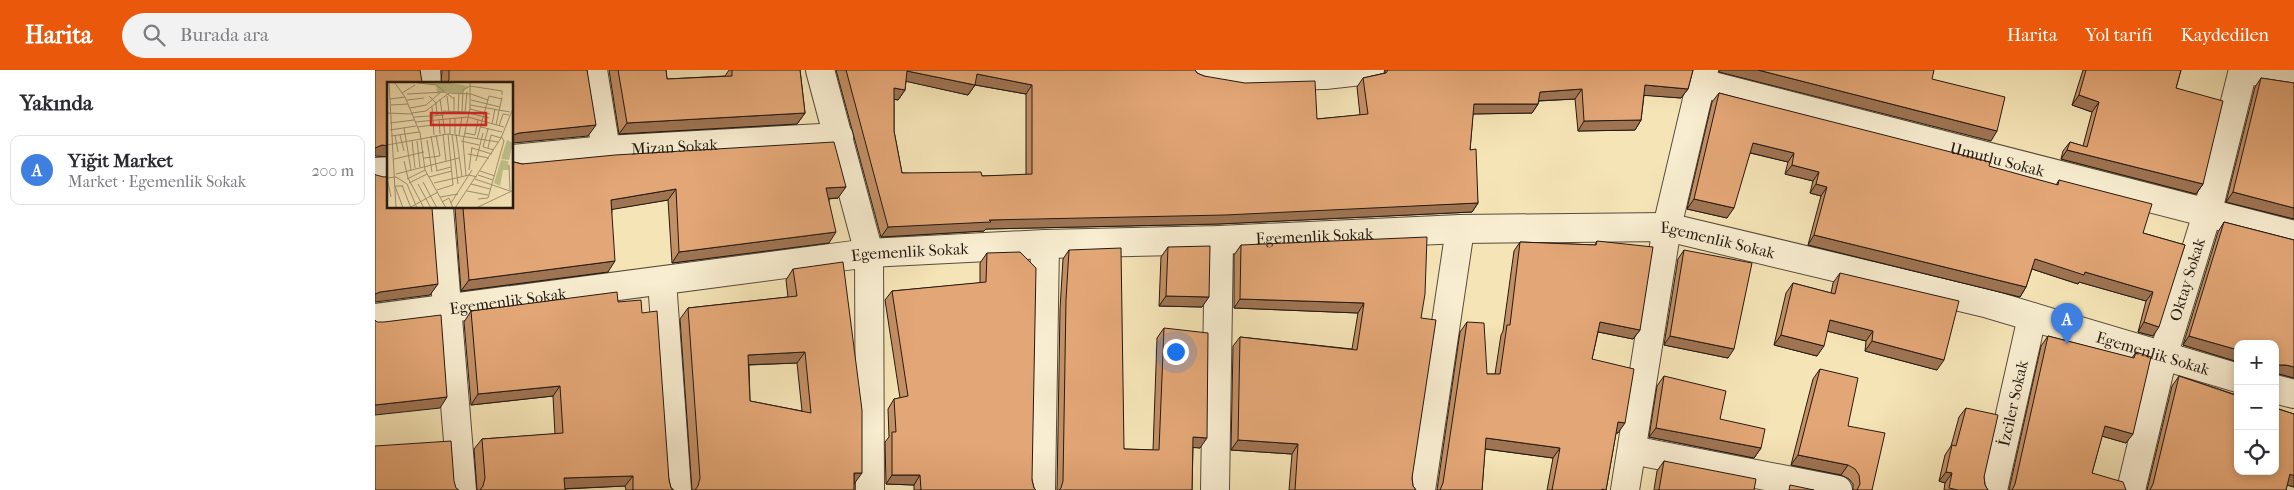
<!DOCTYPE html>
<html lang="tr">
<head>
<meta charset="utf-8">
<style>
  body { margin:0; font-family:"IM FELL French Canon",serif; background:#f2f2f3; color:#2b2b33 }
  .controls { position:absolute; right:15px; bottom:15px; display:grid; overflow:hidden; border-radius:10px; box-shadow:0 2px 8px #0003 }
  .controls button { width:45px; height:45px; display:grid; place-items:center; padding:0; border:0; border-bottom:1px solid #e1e1e2; background:#fff; color:#2b2b33; font:25px sans-serif }
  .you { position:absolute; left:800px; top:281px; width:18px; height:18px; margin:-12px; border:4px solid #fff; border-radius:50%; background:#1a73e8; box-shadow:0 0 0 8px #1a73e833 }
  .badge { display:grid; place-items:center; width:32px; height:32px; border-radius:50%; background:#ea580c; color:#fff; font-size:16px; font-weight:700 }
  .pin { position:absolute; translate:-50% -41px; filter:drop-shadow(0 1px 2px #0008) }
  .pin::after { content:''; position:absolute; top:26px; width:18px; height:15px; background:inherit; clip-path:polygon(0 0,100% 0,50% 100%) }
  .list { margin:0; padding:0; list-style:none }
  h2 { display:flex; justify-content:space-between; align-items:center; height:65px; margin:0; padding:0 20px; font-size:21px }
  h2 small { font-size:16px; font-weight:400; color:#7c7c81 }
  .list li { display:grid; grid-template-columns:32px 1fr auto; gap:15px; align-items:center; box-sizing:border-box; height:70px; margin:0 10px 10px; padding:0 10px; border:1px solid #e1e1e2; border-radius:10px }
  .list b { display:block; font-size:19px; white-space:nowrap }
  .list p { margin:0; font-size:16px; white-space:nowrap; color:#7c7c81 }
  .list em { font-size:16px; font-style:normal; color:#7c7c81 }
  .icon { flex:none; width:28px; height:28px; fill:none; stroke:currentColor; stroke-width:2; stroke-linecap:round; stroke-linejoin:round }
  .map { position:relative; flex:none; width:1919px; height:420px; overflow:hidden }
  header { display:flex; align-items:center; gap:30px; box-sizing:border-box; height:70px; padding:0 25px; background:#ea580c; color:#fff }
  header strong { font-size:24px }
  nav { display:flex; gap:28px; margin-inline-start:auto; font-size:18px }
  .search { width:350px; height:45px; background:#f2f2f3; display:flex; align-items:center; gap:12px; box-sizing:border-box; padding:0 18px; border-radius:28px; color:#7c7c81; font-size:19px }
  main { display:flex }
  aside { flex:1; background:#fff }
  .map>svg:first-child { display:block }
  .lines { fill:none; stroke-linecap:round; stroke-linejoin:round }
  .minor-casing { stroke:#584c3b; stroke-width:30 }
  .minor { stroke:#f8edd0; stroke-width:28 }
  .wall { fill:#c38f65; stroke:#241a12; fill-rule:evenodd }
  .shaded-wall { fill:#9f7453; stroke:#241a12 }
  .building { fill:#e3a676; stroke:#241a12; fill-rule:evenodd }
  .labels { text-anchor:middle; dominant-baseline:central; stroke-width:4; stroke-linejoin:round; paint-order:stroke }
  .street-label { font-size:16px; fill:#241a12; stroke:#f8edd0 }
  .inset-road { fill:none; stroke:#a19374; stroke-width:1 }
  .view { fill:#d62828; fill-opacity:0.15; stroke:#d62828; stroke-width:2.5 }
  .inset-edge { fill:none; stroke:#241a12; stroke-width:2.5 }
</style>
</head>
<body>
<header>
<strong>Harita</strong>
<div class="search"><svg class="icon" aria-label="search" viewBox="0 0 24 24"><circle cx="10" cy="10" r="6"/><path d="M15 15l6 6"/></svg>Burada ara</div>
<nav><a>Harita</a><a>Yol tarifi</a><a>Kaydedilen</a></nav>
</header>
<main>
<aside>
<h2>Yakında<small></small></h2>
<ul class="list">
<li><span class="badge" style="background:#3f7fe0">A</span><div><b>Yiğit Market</b><p>Market · Egemenlik Sokak</p></div><em>200 m</em></li>
</ul>
</aside>
<div class="map">
<svg width="1919" height="420" viewBox="0 0 1919 420">
  <rect width="100%" height="100%" fill="#f5e4b6"/>
  <filter id="stains"><feTurbulence type="fractalNoise" baseFrequency=".004" numOctaves="4"/><feColorMatrix values="0 0 0 0 .2 0 0 0 0 .09 0 0 0 0 .02 0 0 0 .5 -.17"/></filter>
  <radialGradient id="worn" r=".72"><stop offset=".6" stop-color="#630" stop-opacity="0"/><stop offset="1" stop-color="#630" stop-opacity=".3"/></radialGradient>
  <g class="lines">
    <defs>
      <g id="minor">
        <path d="M51 0 52 14"/>
        <path d="M218 0 231 80"/>
        <path d="M445 0 494 183 495 420"/>
        <path d="M825 0 866 7 950 5 995 0"/>
        <path d="M1875 0 1919 9"/>
        <path id="s1" d="M1326 13 1919 165"/>
        <path id="s2" d="M138 89 231 80 464 67"/>
        <path d="M0 102 14 101"/>
        <path d="M64 138 87 420"/>
        <path d="M287 211 302 420"/>
        <path id="s3" d="M0 248 494 183 670 174 844 170 1085 159 1292 157 1614 234 1863 308"/>
        <path d="M1900 319 1919 324"/>
        <path d="M1257 380 1463 420"/>
        <path d="M666 420 670 174"/>
        <path d="M840 420 844 170"/>
        <path d="M1046 420 1085 159"/>
        <path d="M1250 420 1292 157 1329 0"/>
        <path id="s4" d="M1618 420 1657 247"/>
        <path id="s5" d="M1756 420 1788 286 1832 144 1868 0"/>
      </g>
    </defs>
    <use href="#minor" class="minor-casing"/>
    <use href="#minor" class="minor"/>
  </g>
  <path class="wall" d="M67 0H212L213 66 138 14H66Z
    M234 0H291L292 9 350 6 354 0H425L430 43 422 54 244 64Z
    M461 0H820L822 3 829 6 942 49 985 45 982 17 988 8 1010 3V0H1318L1313 19 1306 28 1269 25 1266 50 1260 60 1203 61 1200 29 1164 31 1163 34 1157 43 1098 44 1095 80 1103 133 1097 142 843 154 611 159 609 161 506 167ZM531 11 593 25 600 15 651 24V105L607 106 527 103 519 61V29L523 30 530 20Z
    M1708 0H1806L1801 18 1828 114 1821 124 1686 89 1688 81 1695 72 1708 76 1717 42 1697 35Z
    M1886 8 1919 13V149L1851 132 1880 17Z
    M1344 23 1681 115 1684 110 1768 163 1810 175 1778 266 1763 262 1771 231 1704 212 1703 214 1657 199 1651 217 1645 227 1433 175 1446 126 1435 123 1438 111 1410 104 1413 92 1375 83 1352 148 1312 139 1337 32Z
    M139 92 147 94 463 128 454 129V173L297 193 293 130 237 139 233 202 86 221 80 138H138Z
    M1849 152 1919 170V308L1904 304H1900V274H1863V292L1808 275 1843 162Z
    M1222 171 1265 260 1258 269 1223 262 1217 289 1243 363H1241L1231 420H1172L1178 388 1110 379 1107 420H1062L1085 262 1092 252 1112 304H1120L1126 265 1128 261 1139 181 1145 172 1220 175Z
    M866 175 1046 248 1037 408 1038 416 1041 420H914L917 384 856 380 858 276 865 267 977 279 983 243 859 238V185Z
    M793 177 827 237 784 236 786 187Z
    M694 180 749 379 778 380 782 268 789 258 825 378 818 377 817 420H682L685 239 688 189Z
    M1309 180 1353 288 1289 275 1303 189Z
    M612 183 657 410 659 418 661 420H539V415L511 414 510 372 514 367 513 339 519 329 525 328 510 230 517 221 605 213V193Z
    M418 199 479 414V420H317L305 249 313 238 413 227 411 210ZM422 293 427 341 375 331 374 295Z
    M1465 203 1562 300 1490 281 1491 271 1452 261 1442 286 1399 275 1411 223 1418 213 1456 223 1458 213Z
    M243 232 267 243 294 410 296 418 299 420H251L250 416 190 419V420H102L99 379 107 369 180 364 178 326 96 335 89 252 96 241Z
    M1673 266 1757 288 1761 282 1751 373 1727 366 1717 403 1751 420H1634L1666 276Z
    M1445 299 1473 356 1497 420H1478V414L1474 409 1466 405 1416 395 1438 309Z
    M1289 306 1345 349 1386 378 1379 388 1274 367 1282 316Z
    M1804 306 1919 344V417L1912 415 1911 420H1772L1797 316Z
    M1591 338 1609 407 1610 415 1613 420H1569L1570 413 1564 411 1570 385 1576 376 1584 347Z
    M1289 391 1379 420H1279L1282 401Z"/>
  <path class="shaded-wall" d="M1345 0H1383L1622 61 1616 71 1344 2Z
    M532 1 600 15 593 25 525 10Z
    M602 4 657 15 651 24 595 14Z
    M1270 15 1313 19 1306 28 1264 25Z
    M519 18 530 20 523 30 512 28Z
    M1207 19 1200 29 1158 31 1165 22Z
    M1704 25 1724 32 1717 42 1697 35Z
    M1099 34H1163L1157 43 1092 44Z
    M430 43 422 54 244 64 252 53Z
    M1266 50 1260 60 1203 61 1209 51Z
    M221 55 213 66 138 73V65L144 63Z
    M1378 73 1419 83 1413 92 1372 82Z
    M7 75 14 76V87L0 86V78Z
    M1692 80 1828 114 1821 124 1686 89Z
    M1417 95 1444 102 1438 111 1410 104Z
    M1441 114 1452 117 1446 126 1435 123Z
    M471 117 463 128 443 129 451 118Z
    M301 119 293 130 228 141 236 130Z
    M1858 122 1919 138V149L1851 132Z
    M1319 129 1359 138 1352 148 1312 139Z
    M1103 133 1097 142 843 154 611 159 609 161 506 167 513 157 614 150Z
    M461 162 454 173 297 193 304 182Z
    M1439 165 1651 217 1645 227 1433 175Z
    M1660 189 1710 202 1778 222 1771 231 1704 212 1703 214 1654 198Z
    M240 191 233 202 86 221 94 210Z
    M63 214 55 225 0 232V224L5 222Z
    M791 226 834 227 827 237 784 236Z
    M865 229 989 233 983 243 859 238Z
    M1455 250 1498 261 1491 271 1448 260Z
    M1225 252 1265 260 1258 269 1219 261Z
    M1769 252 1784 257 1778 266 1763 262Z
    M1406 265 1449 276 1442 286 1399 275Z
    M1295 266 1359 279 1353 288 1289 275Z
    M1814 266 1863 280V292L1808 275Z
    M1497 271 1569 290 1562 300 1490 281Z
    M430 282 422 293 366 295 373 285Z
    M1900 295H1911L1919 297V308L1904 304H1900Z
    M185 316 178 326 96 335 103 324Z
    M72 327 65 338 0 345V335Z
    M1243 352 1250 353 1243 363 1236 362Z
    M1730 356 1758 364 1751 373 1723 365Z
    M1281 358 1386 378 1379 388 1274 367Z
    M818 367 832 368 825 378 811 377Z
    M1111 368 1185 378 1178 388 1104 378Z
    M863 370 923 374 917 384 856 380Z
    M1423 385 1473 395 1466 405 1416 395Z
    M1571 402 1577 403 1570 413 1564 411Z
    M479 403H487L479 414Z
    M1915 404 1919 406V417L1909 414Z
    M517 405H545L539 415 511 414Z
    M258 406 250 416 182 419 189 408Z"/>
  <path class="building" d="M0 0H45L47 12 49 14H14V76L7 75 0 78Z
    M74 0H212L221 55 144 63 138 65V14H70L74 10Z
    M243 0H291L292 9 357 6V0H425L430 43 252 53Z
    M471 0H820L822 3 829 6 870 13 940 11 942 49 993 44 988 8 1011 3 1013 0H1318L1313 19 1270 15 1266 50 1209 51 1207 19 1165 22 1163 34H1099L1095 80 1101 79 1103 133 850 145 614 150 616 152 513 157ZM532 1 600 15 602 4 657 15V104L607 106 606 102 527 103 519 61V18L530 20Z
    M1383 0H1559L1557 9 1630 27 1622 61Z
    M1711 0H1806L1801 18 1848 31 1828 114 1692 80 1695 72 1712 77 1724 32 1704 25Z
    M1886 8 1919 13V138L1858 122Z
    M1344 23 1615 92 1614 96 1683 115 1684 110 1777 134 1768 163 1810 175 1784 257 1769 252 1778 222 1710 202 1709 205 1660 189 1651 217 1439 165 1452 117 1441 114 1444 102 1417 95 1419 83 1378 73 1359 138 1319 129Z
    M459 72 471 117 451 118 461 162 304 182 301 119 236 130 240 191 94 210 88 138H138V91L139 92 147 94 240 85Z
    M0 104 1 105 9 107 14 106V138H57L63 214 5 222 0 224Z
    M1849 152 1919 170V297L1911 295H1900V274H1863V280L1814 266Z
    M1052 167 1050 224 1046 248 1061 250 1037 408 1038 416 1041 420H920L923 374 863 370 865 267 982 280 989 233 865 229 866 175Z
    M1222 171 1278 177 1265 260 1225 252 1217 289 1259 299 1250 353 1243 352 1231 420 1227 419V420H1177L1185 378 1111 368 1107 420H1065L1068 413 1092 252 1109 253 1112 304H1125L1132 255H1135L1145 172 1221 175Z
    M835 176 834 227 791 226 793 177Z
    M746 178 749 379 784 380 789 258 833 263 832 368 818 367 817 420H684L686 418 688 411 691 230 694 180Z
    M1309 180 1377 193 1359 279 1295 266Z
    M645 182 661 198 657 410 659 418 661 420H546L545 405H517V362H521L519 329 533 326 517 221 611 212 612 183Z
    M468 192 487 340V403H479V420H320L323 416 325 408 313 238 422 226 418 199ZM430 282 436 343 375 331 373 285Z
    M1465 203 1584 231 1569 290 1497 271 1498 261 1455 250 1449 276 1406 265 1418 213 1460 224Z
    M242 222 243 232 266 230 267 243 282 241 294 410 296 418 299 420H258V406L189 408 190 420H105L108 416 110 408 107 369 188 363 185 316 103 324 96 241Z
    M66 245 72 327 0 335V250L2 252H9Z
    M1673 266 1759 288 1761 282 1776 287 1758 364 1730 356 1717 403 1748 412 1751 420H1637L1640 414Z
    M1445 299 1483 308 1473 356 1510 363 1497 420H1482L1485 414 1484 405 1480 399 1473 395 1423 385Z
    M1289 306 1351 321 1345 349 1390 359 1386 378 1281 358Z
    M1804 306 1863 326V401H1900V338L1919 344V406L1915 404 1911 420H1775L1778 414Z
    M1591 338 1623 345 1609 407 1610 415 1613 420H1583L1574 418 1577 403 1571 402 1577 375 1581 376Z
    M76 371 79 411 81 418 84 420H0V376Z
    M1289 391 1381 409 1379 420H1284Z
    M1415 415 1439 420H1414Z"/>
  <g class="labels">
    <g class="street-label">
      <text stroke="none"><textPath href="#s2" startOffset="162">Mizan Sokak</textPath></text>
      <text stroke="none"><textPath href="#s1" startOffset="306">Umutlu Sokak</textPath></text>
      <text stroke="none"><textPath href="#s3" startOffset="944">Egemenlik Sokak</textPath></text>
      <text stroke="none"><textPath href="#s3" startOffset="1349">Egemenlik Sokak</textPath></text>
      <text stroke="none"><textPath href="#s3" startOffset="539">Egemenlik Sokak</textPath></text>
      <text stroke="none"><textPath href="#s5" startOffset="218">Oktay Sokak</textPath></text>
      <text stroke="none"><textPath href="#s3" startOffset="134">Egemenlik Sokak</textPath></text>
      <text stroke="none"><textPath href="#s3" startOffset="1799">Egemenlik Sokak</textPath></text>
      <text stroke="none"><textPath href="#s4" startOffset="89">İzciler Sokak</textPath></text>
    </g>
  </g>
  <g transform="translate(12 12)">
    <rect width="126" height="126" fill="#f5e4b6"/>
    <path d="M27 0H58L81 4 75 11 50 10 49 3ZM120 58 126 61 122 78 114 77ZM114 78 121 79 122 88H116L113 104 107 101Z" fill="#c1c28b"/>
    <path class="inset-road" d="M2 0 9 126M7 0 18 15 33 51 38 88 59 126M24 0 49 3 57 9M15 11 28 3M20 12 58 10 67 17M42 14 49 21 50 33M60 14 62 30M67 15V31M3 17 18 15M53 17 58 52M20 18 37 16M84 18 113 25M4 23 21 22M83 23 123 30M45 25 47 53M23 26 39 23 54 10M83 27 103 32M56 29 82 30M75 30 76 8 83 4 115 9V13M78 30 80 10M0 31 25 32M25 31 39 29 62 11 84 12 101 18M71 31 72 11M82 31 102 36M27 35 57 33M52 37 53 52M28 40 81 35 117 45M3 41 27 38M105 42 108 27M109 43 115 15M112 44 116 32 122 33M30 45 46 43M94 45 115 50M17 46 24 88M101 47 96 65 107 68M3 48 29 44M78 51 88 53 91 38M56 52 59 79M61 52 66 103M63 52V36M65 52 71 102M68 52V36M69 52 75 95M8 53 11 70M13 53 17 69M72 53 75 35M4 54 32 50M44 54 50 89M90 57 102 14 115 17M40 58 45 90M25 59 28 86M30 59 33 85M74 59 92 63M0 63 61 52 111 60M85 66 105 72M101 66 104 53 114 56M81 72 102 76M37 76 53 74 49 53M7 77 37 70M17 79 21 96 37 126M89 79 96 51M122 83 123 109M82 88 85 65M49 89 64 85M93 89 108 94M9 92 72 76M91 93 106 98M79 94 76 59 83 27V0M42 95 65 89M20 97 38 88M88 97 123 109M36 100 50 126M22 101 40 92M47 101 82 93 90 95M20 102 30 126M31 102 44 126M84 102 103 107M15 103 24 126M15 104H8L16 126M50 108 66 103M80 109 101 113M4 115 0 96 9 95 20 102M53 115 71 112M91 117 101 116 117 59 114 54M55 120 62 116 66 126M64 121 85 88M22 126 51 110M68 126 114 56 127 24M89 126 127 108"/>
    <path class="view" d="M44 31H99V43H44Z"/>
    <rect width="126" height="126" class="inset-edge"/>
  </g>
  <rect width="100%" height="100%" filter="url(#stains)"/>
  <rect width="100%" height="100%" fill="url(#worn)"/>
</svg>
<div class="controls">
<button>+</button>
<button>−</button>
<button><svg class="icon" aria-label="locate" viewBox="0 0 24 24"><circle cx="12" cy="12" r="6"/><path d="M12 2v4M12 18v4M2 12h4M18 12h4"/></svg></button>
</div>
<div class="you"></div>
<div class="pin badge" style="left:1692px;top:274px;background:#3f7fe0">A</div>
</div>
</main>
</body>
</html>
